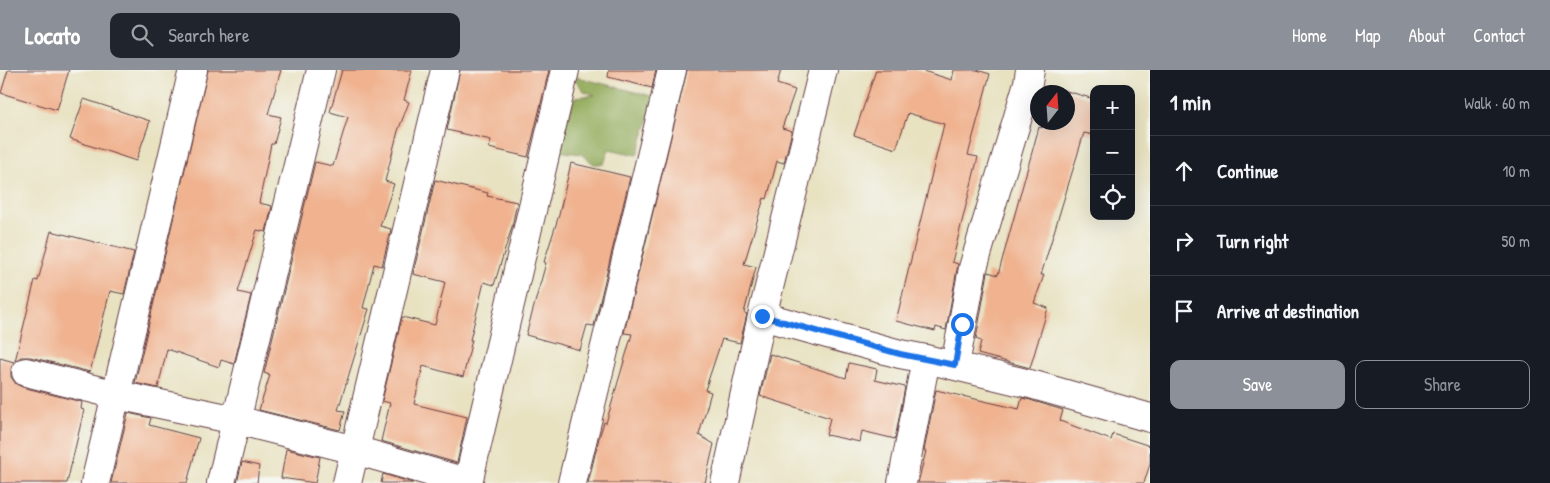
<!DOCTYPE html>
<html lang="en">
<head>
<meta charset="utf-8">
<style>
  body { margin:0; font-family:"Patrick Hand",sans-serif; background:#20242c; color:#f1f3f6 }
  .controls { position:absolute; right:15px; top:15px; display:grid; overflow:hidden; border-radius:10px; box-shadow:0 5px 20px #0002 }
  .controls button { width:45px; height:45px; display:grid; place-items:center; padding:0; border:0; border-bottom:1px solid #363941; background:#171b24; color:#f1f3f6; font:25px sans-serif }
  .compass { position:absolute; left:1030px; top:15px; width:45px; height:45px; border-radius:50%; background:#171b24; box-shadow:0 5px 20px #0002; rotate:17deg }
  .stop { position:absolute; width:15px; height:15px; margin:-11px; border:4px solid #1a73e8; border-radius:50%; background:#fff }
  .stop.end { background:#1a73e8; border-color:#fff; box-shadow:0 1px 5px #0008 }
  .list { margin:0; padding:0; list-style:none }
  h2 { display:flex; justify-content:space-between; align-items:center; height:65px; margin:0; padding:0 20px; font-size:21px }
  h2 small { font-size:16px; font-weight:400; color:#9ea1a6 }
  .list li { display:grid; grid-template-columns:32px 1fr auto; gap:15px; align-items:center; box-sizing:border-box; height:70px; padding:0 20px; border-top:1px solid #363941 }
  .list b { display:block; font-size:19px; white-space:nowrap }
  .list em { font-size:16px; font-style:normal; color:#9ea1a6 }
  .actions { display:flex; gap:10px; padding:15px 20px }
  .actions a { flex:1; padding:11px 0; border:1px solid #8c9099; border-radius:10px; text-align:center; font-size:18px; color:#8c9099 }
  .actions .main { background:#8c9099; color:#fff }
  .icon { flex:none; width:28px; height:28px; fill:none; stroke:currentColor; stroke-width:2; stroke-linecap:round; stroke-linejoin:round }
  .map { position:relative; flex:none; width:1150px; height:413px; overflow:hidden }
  header { display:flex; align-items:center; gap:30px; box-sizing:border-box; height:70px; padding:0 25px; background:#8c9099; color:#fff }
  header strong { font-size:24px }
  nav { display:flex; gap:28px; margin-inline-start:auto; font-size:18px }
  .search { width:350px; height:45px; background:#20242c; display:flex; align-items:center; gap:12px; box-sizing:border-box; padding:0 18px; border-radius:10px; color:#9ea1a6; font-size:19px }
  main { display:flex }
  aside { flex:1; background:#171b24 }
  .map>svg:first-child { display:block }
  .forest { fill:#95ad5f; stroke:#706645 }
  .building { fill:#f0b28f }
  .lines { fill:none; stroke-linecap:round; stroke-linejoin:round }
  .minor-casing { stroke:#623c42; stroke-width:30 }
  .minor { stroke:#fff; stroke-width:28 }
  .route { stroke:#1a73e8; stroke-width:6 }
</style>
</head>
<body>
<header>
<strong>Locato</strong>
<div class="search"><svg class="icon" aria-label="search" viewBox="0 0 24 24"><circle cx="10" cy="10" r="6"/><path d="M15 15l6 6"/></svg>Search here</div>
<nav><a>Home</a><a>Map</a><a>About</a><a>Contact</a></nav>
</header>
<main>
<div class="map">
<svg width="1150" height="413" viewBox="0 0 1150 413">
  <rect width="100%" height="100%" fill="#f6f6f2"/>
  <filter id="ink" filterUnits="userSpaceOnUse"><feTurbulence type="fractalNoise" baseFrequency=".02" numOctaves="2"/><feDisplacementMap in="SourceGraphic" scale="10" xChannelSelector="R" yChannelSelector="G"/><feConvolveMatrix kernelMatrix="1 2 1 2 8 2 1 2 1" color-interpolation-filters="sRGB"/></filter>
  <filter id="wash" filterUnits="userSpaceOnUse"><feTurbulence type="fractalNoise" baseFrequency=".0096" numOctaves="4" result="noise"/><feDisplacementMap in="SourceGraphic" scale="20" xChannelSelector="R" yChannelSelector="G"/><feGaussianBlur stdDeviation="1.12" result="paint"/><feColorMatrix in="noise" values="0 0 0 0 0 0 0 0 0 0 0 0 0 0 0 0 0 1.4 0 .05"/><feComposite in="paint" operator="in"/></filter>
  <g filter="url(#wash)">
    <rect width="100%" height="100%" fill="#e8e2c1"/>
    <path class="forest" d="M572 6 656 27 637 85 609 79 604 94H594L581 84 559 81 565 53 575 27 595 25 584 21Z"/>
    <g id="blocks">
      <path class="building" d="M8 0H69L57 40 1 23Z
        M208 0H281L268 44 281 47 274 74H271L259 133 272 136 266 162 257 160 238 222 251 225 234 294 221 290 219 297 167 279 158 318 135 313Z
        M342 0H412L404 30 409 32 398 61 385 111 394 114 380 156 391 159 382 196 374 194 363 238 369 239 338 340 345 341 340 360 259 340 270 305 264 303 315 92 333 96 348 47 330 42Z
        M460 0H549L528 87 489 78 491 70 447 60Z
        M609 0H656L652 18 608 7Z
        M687 0H781L777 14 795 20 782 58 792 61 784 93 777 91 767 129 764 128 744 194 756 197 744 243 747 244 740 273 722 269 705 320 711 322 699 365 714 374 705 413H588L599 368 604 352 606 353 632 264 624 263Z
        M876 0H920L952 10 954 0H977L990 4 968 85 978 87 952 192 958 194 946 260 936 257 935 261 896 251 944 54 908 43 896 79 854 65Z
        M1053 17 1094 29V65L1084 63 1041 205H1044L1034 233 1048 238 1030 298 978 284 981 271 976 269 988 202 998 205 1039 57 1042 58 1043 52H1068V22H1052Z
        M84 29 150 51 136 91 70 69Z
        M571 93 630 107 594 256 587 255 580 280 526 265 546 193 544 192 559 145Z
        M435 110 488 123 487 126 517 132 512 157 494 215 484 212 470 270H472L463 307 423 296 414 334 467 347 457 393 381 371 390 333 382 331 402 247 435 255 445 212 413 204Z
        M51 161 134 182 124 224 110 221 90 302 30 287H21L15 291 35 210 38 211Z
        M770 284 846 308 849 293 877 299 875 310 905 317 895 369 862 361 860 372 826 365 830 348 760 326Z
        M0 288 14 292 11 299V307L16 314 22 317 82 332 81 339 84 340 67 413H0Z
        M936 320 1019 339 1022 328 1030 330 1063 340 1060 351 1111 370 1113 364 1150 376V394L1144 413H918L926 381H924Z
        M128 343 151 348 149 355 199 368 187 413H111Z
        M286 379 320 387 315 413 281 408Z
        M242 392 259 396 257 413H237Z
        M383 404 413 413H381Z"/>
    </g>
  </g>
  <g filter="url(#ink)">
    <use href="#blocks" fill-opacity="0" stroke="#623c42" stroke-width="1"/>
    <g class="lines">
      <defs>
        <path id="minor" d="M762 246 900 284 926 289
          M955 295 973 198 1028 13 1030 0
          M26 302 117 325 236 350 355 380 469 413
          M95 413 193 0
          M221 413 321 0
          M347 413 445 0
          M468 413 565 0
          M572 413 672 0
          M725 413 762 246 823 0
          M902 413 926 289 1034 315 1150 348"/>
      </defs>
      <use href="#minor" class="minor-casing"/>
      <use href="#minor" class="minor"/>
    </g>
  </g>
  <g class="lines" filter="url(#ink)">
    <path class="route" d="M762 246 900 284 955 295 962 254"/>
  </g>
</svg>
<div class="controls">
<button>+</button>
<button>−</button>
<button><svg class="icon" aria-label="locate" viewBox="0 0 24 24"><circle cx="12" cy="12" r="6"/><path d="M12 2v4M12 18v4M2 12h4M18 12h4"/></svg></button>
</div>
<svg class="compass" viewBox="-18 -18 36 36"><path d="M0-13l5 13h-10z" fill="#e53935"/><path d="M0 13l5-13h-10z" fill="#9ea1a6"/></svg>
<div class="stop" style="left:962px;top:254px"></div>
<div class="stop end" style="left:762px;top:246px"></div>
</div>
<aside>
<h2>1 min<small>Walk · 60 m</small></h2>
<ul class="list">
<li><svg class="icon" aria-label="ahead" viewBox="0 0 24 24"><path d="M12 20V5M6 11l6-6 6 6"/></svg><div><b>Continue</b></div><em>10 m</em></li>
<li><svg class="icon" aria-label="right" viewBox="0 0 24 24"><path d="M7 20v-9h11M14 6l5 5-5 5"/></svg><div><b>Turn right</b></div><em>50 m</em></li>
<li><svg class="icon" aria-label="arrive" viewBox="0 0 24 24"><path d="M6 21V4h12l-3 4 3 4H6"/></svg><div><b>Arrive at destination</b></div></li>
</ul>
<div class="actions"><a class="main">Save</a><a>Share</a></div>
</aside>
</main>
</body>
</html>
